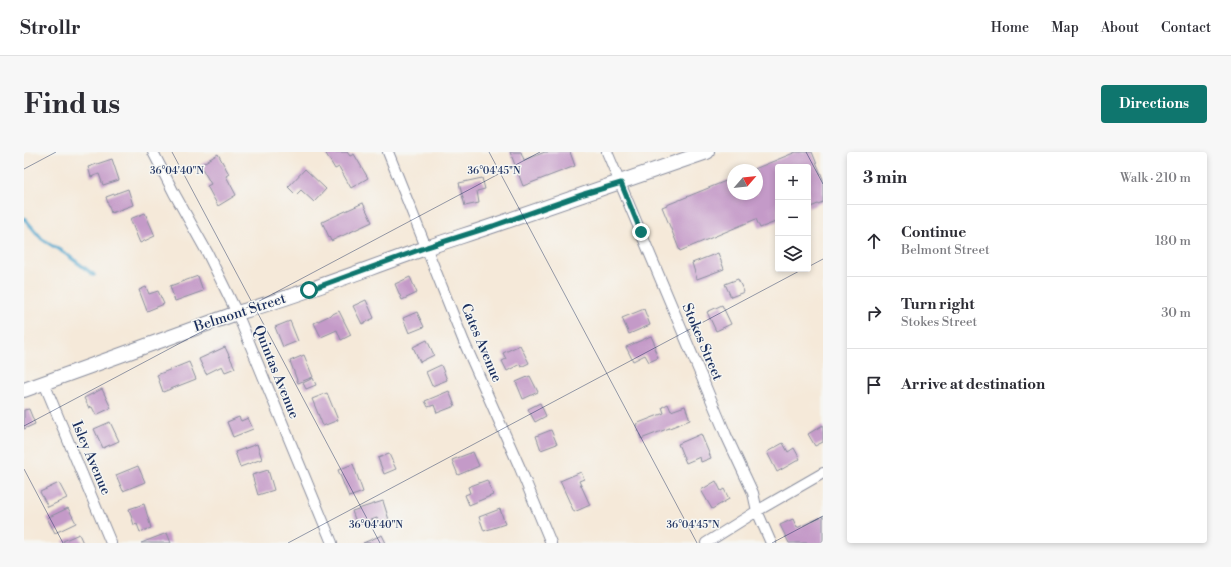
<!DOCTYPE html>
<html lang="en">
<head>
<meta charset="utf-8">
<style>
  body { margin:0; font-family:"Libre Bodoni",serif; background:#f7f7f7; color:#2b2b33 }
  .controls { position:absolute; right:12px; top:12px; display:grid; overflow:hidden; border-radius:4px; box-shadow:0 2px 6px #0003 }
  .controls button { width:36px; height:36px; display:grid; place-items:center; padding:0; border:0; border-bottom:1px solid #e1e1e2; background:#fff; color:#2b2b33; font:20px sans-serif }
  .compass { position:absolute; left:703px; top:12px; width:36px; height:36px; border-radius:50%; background:#fff; box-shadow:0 2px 6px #0003; rotate:62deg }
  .stop { position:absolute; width:12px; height:12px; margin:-9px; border:3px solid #0f766e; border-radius:50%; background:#fff }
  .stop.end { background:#0f766e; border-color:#fff; box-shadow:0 1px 4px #0008 }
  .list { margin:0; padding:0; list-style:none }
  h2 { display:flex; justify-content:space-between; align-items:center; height:52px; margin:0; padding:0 16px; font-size:17px }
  h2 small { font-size:13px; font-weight:400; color:#7c7c81 }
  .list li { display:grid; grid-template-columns:26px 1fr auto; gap:12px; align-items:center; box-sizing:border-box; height:72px; padding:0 16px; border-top:1px solid #e1e1e2 }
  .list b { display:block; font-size:15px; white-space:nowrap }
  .list p { margin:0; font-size:13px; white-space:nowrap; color:#7c7c81 }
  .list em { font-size:13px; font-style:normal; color:#7c7c81 }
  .icon { flex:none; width:22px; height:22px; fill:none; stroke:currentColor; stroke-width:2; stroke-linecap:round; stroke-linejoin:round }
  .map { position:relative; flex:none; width:799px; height:391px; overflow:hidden; border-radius:4px }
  header { display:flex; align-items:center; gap:24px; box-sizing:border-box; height:56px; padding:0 20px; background:#fff; border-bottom:1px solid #e1e1e2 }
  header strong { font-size:19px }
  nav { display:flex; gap:22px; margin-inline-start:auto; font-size:14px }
  .intro { display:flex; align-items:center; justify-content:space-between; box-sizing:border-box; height:96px; padding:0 24px }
  h1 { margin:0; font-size:28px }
  .button { padding:10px 18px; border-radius:4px; background:#0f766e; color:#fff; font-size:14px; font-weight:700 }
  main { display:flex; gap:24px; padding:0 24px }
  aside { flex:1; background:#fff; border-radius:4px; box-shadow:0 2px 6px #0003 }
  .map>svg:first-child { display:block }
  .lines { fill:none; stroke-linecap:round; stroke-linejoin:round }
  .stream { stroke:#50a5cc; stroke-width:3.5 }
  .building { fill:#c49ac8 }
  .street-casing { stroke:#888c9c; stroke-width:12 }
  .secondary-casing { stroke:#888c9c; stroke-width:16 }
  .street { stroke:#fff; stroke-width:10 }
  .secondary { stroke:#fff; stroke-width:14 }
  .route { stroke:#0f766e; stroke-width:5 }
  .ticks { fill:none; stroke:#1b2f5e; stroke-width:1; stroke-opacity:0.45 }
  .labels { text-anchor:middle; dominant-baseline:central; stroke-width:3; stroke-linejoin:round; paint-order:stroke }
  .street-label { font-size:14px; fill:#1b2f5e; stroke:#f6f6f2 }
  .ticks-label { font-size:10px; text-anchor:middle; fill:#1b2f5e; stroke:#f6f6f2; stroke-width:3; stroke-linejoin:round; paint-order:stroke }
</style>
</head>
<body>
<header>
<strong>Strollr</strong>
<nav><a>Home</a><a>Map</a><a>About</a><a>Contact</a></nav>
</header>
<div class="intro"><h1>Find us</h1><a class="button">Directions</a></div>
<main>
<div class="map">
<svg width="799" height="391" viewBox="0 0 799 391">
  <rect width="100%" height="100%" fill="#f6f6f2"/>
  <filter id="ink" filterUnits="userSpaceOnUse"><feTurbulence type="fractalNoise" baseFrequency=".025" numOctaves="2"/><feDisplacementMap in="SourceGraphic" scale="8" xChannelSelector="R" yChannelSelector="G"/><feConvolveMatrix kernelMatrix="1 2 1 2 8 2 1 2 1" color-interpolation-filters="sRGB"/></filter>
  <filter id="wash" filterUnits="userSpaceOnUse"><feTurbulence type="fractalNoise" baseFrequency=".012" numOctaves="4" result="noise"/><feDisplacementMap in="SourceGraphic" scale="16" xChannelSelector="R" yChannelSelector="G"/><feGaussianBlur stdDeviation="0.9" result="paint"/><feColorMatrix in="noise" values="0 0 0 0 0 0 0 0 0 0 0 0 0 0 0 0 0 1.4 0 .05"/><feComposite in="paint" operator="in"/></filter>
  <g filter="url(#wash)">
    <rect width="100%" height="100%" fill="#f5e9d9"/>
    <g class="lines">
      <path class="stream" d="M0 66 18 87 42 102 70 123"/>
    </g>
    <g id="blocks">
      <path class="building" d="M301 0H323L326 4 330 2 344 26 327 36 315 15 311 17Z
        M486 0H497L500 8 521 0H546L551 14 499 34Z
        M772 0H788L799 27V50L784 56V15H754V69L736 76 732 67 656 99 638 55 709 26V42H733V18H728Z
        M194 2 205 22 202 24 212 43 194 54 183 34 187 32 176 13Z
        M88 7 95 28 79 33 75 22 67 25 64 15Z
        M281 17 302 37 290 50 277 38 272 43 264 35Z
        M458 26 461 37 453 39 455 51 441 54 435 31Z
        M104 37 109 53 87 61 82 45Z
        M339 51 348 70 307 89 298 70Z
        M121 61 131 84 116 91 106 67Z
        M694 101 700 117 673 127 668 111Z
        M174 124 179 139 151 149 146 134Z
        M386 125 393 141 378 148 371 132Z
        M714 127 720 140 707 145 701 132Z
        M122 135 125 142 134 139 140 152 123 159 115 138Z
        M342 148 350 166 338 172 329 154Z
        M698 153 707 172 692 179 683 160Z
        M620 157 626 173 605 182 598 166Z
        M315 159 327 183 317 188 313 178 297 185 290 171Z
        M393 160 400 175 385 181 379 166Z
        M266 169 274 189 259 195 251 175Z
        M627 184 632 195 630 196 634 206 625 210 621 203 609 209 602 195Z
        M403 188 410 203 396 210 389 195Z
        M496 193 505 211 497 215 496 212 483 219 478 209 482 207 479 201Z
        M201 195 211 216 201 220 198 214 182 222 175 207Z
        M280 203 289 225 274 231 266 209Z
        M165 210 172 227 139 240 133 223Z
        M417 213 423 228 408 234 402 220Z
        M506 224 514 240 499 247 492 230Z
        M289 226 292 233 282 237 279 231Z
        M78 237 87 256 72 263 68 255 65 256 60 246Z
        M425 239 431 254 413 261 410 253 404 255 401 249Z
        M303 241 314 268 299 274 288 247Z
        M516 251 522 264 511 270 504 257Z
        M644 252 647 259 661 254 666 268 617 287 612 272 640 261 638 255Z
        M5 257 11 272 0 277V258Z
        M215 265 217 269 224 266 229 277 209 285 203 270Z
        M86 270 95 289 79 296 70 277Z
        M799 273V290L791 294 784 282Z
        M527 278 533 292 517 298 512 284Z
        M677 282 687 306 677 310 676 305 662 311 654 292Z
        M759 291 764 300 770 296 776 307 753 320 743 300Z
        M233 292 238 307 216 315 211 300Z
        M449 300 455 314 434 323 428 308Z
        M365 302 372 317 360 322 354 306Z
        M329 312 339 340 325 345 314 318Z
        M114 314 121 330 99 339 92 323Z
        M244 318 250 338 234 343 228 323Z
        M557 320 560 327 555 329 566 353 550 360 536 329Z
        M463 328 469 343 445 353 441 343 446 341 444 335Z
        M692 329 697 339 700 337 705 347 688 357 677 338Z
        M35 331 43 346 24 355 16 340Z
        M359 349 366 371 356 374 353 366 333 373 328 359Z
        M120 352 127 376 116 380 113 372 110 373 105 357Z
        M44 356 52 371 31 381 23 366Z
        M476 357 481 372 460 379 455 365Z
        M799 364V391H765L756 373 769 367 773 376Z
        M143 381 147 391H117Z
        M55 382 59 391H40L39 389Z
        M358 383 362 391H339Z"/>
    </g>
  </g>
  <g filter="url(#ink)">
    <use href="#blocks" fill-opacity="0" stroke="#888c9c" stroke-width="1"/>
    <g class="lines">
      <defs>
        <path id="street" d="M129 0 150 41 184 102 213 161 308 391
          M364 0 440 190 496 316 527 391
          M583 0 702 283 729 341 733 359 747 391
          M20 231 87 391
          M682 391 733 359 799 321"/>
        <path id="secondary" d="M0 238 213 161C277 143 339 118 402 96 425 88 448 81 471 73 541 49 612 25 683 0"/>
      </defs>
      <use href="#street" class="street-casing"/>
      <use href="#secondary" class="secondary-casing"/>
      <use href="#street" class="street"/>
      <use href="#secondary" class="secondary"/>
    </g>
  </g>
  <g class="lines" filter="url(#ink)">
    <path class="route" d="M285 138 403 95 469 74 560 42 597 31 617 80"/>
  </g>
  <path class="ticks" d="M148 0 356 391M465 0 673 391M782 0 799 32M0 17 32 0M784 115 799 107M0 274 516 0M0 317 39 391M264 391 779 117M748 391 799 364"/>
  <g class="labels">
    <g class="street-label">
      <text transform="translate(216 161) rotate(-18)">Belmont Street</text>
      <text transform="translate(678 190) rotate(67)">Stokes Street</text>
      <text transform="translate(457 191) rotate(67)">Cates Avenue</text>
      <text transform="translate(252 220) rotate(68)">Quintas Avenue</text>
      <text transform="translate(67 306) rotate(67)">Isley Avenue</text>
    </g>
  </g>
  <g class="ticks-label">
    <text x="153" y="22">36°04'40"N</text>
    <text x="470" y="22">36°04'45"N</text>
    <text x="352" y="376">36°04'40"N</text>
    <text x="669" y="376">36°04'45"N</text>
  </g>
</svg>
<div class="controls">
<button>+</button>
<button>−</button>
<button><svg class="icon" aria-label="layers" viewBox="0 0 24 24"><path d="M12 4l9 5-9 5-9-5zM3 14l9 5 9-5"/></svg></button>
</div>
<svg class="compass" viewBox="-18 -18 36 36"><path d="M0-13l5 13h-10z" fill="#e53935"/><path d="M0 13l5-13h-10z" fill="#7c7c81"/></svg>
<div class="stop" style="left:285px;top:138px"></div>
<div class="stop end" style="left:617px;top:80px"></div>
</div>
<aside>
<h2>3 min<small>Walk · 210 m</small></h2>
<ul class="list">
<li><svg class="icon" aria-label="ahead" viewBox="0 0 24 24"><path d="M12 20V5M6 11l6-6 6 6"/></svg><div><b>Continue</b><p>Belmont Street</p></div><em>180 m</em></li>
<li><svg class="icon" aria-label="right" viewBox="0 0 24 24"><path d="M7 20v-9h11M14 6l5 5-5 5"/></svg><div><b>Turn right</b><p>Stokes Street</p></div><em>30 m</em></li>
<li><svg class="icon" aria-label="arrive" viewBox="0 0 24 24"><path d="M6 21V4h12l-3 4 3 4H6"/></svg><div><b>Arrive at destination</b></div></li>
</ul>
</aside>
</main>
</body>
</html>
